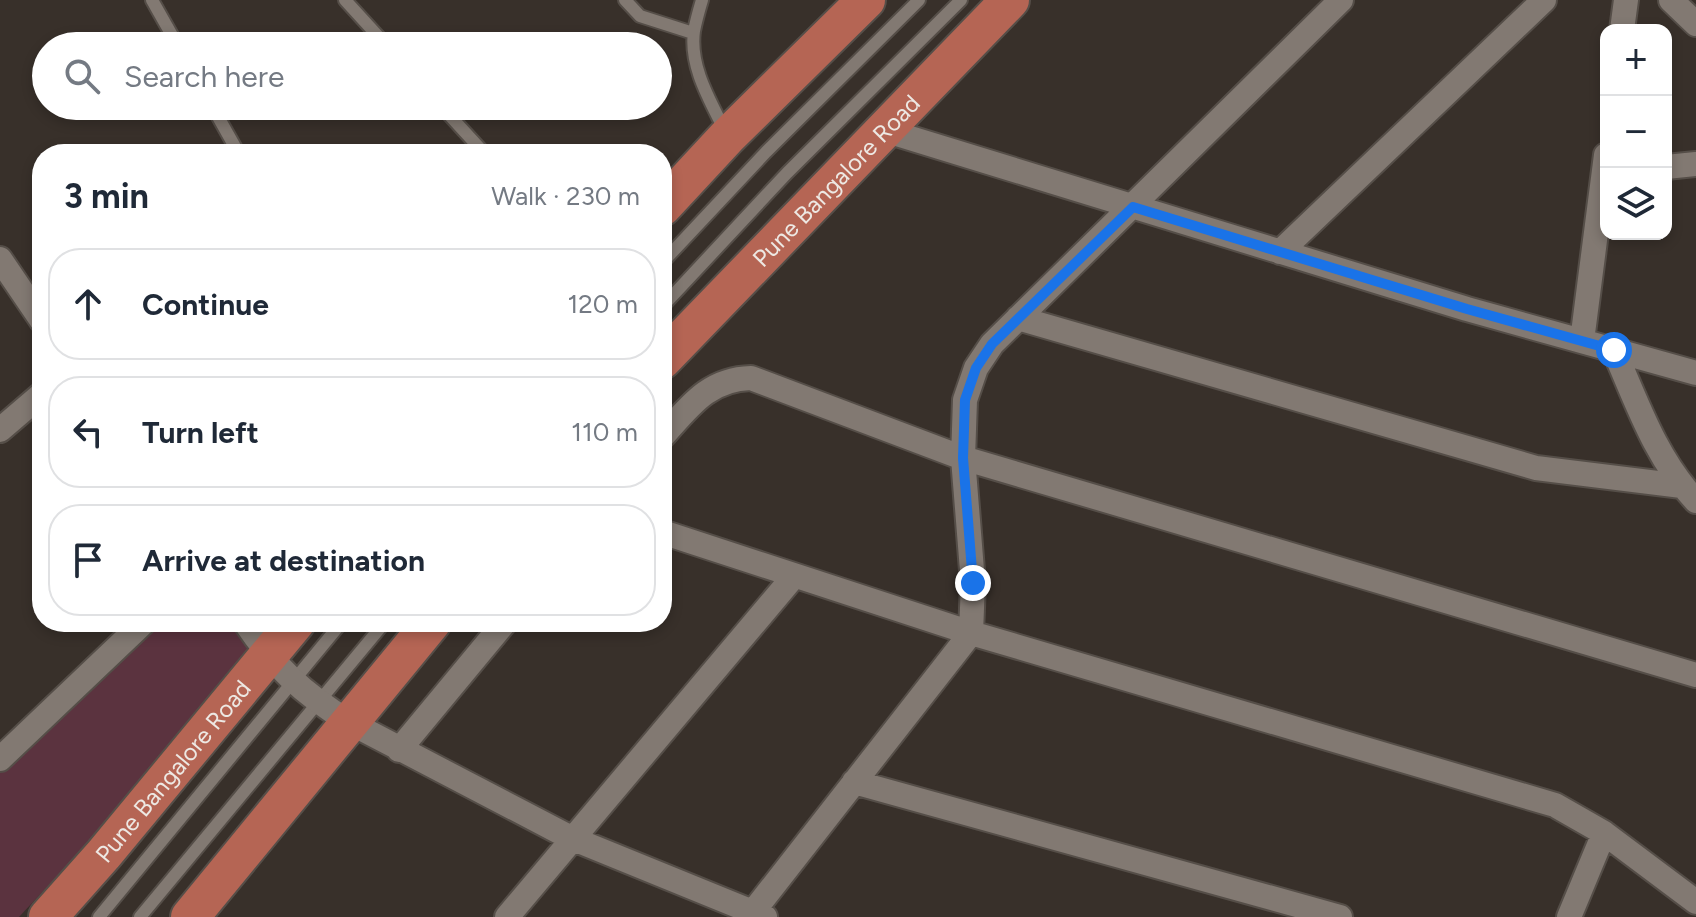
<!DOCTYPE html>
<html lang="en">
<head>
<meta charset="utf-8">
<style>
  body { margin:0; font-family:Figtree,sans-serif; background:#f6f6f7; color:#1f2937 }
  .controls { position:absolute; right:24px; top:24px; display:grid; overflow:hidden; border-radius:16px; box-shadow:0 4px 12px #0003 }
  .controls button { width:72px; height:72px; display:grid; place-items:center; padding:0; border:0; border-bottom:2px solid #e0e1e3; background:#fff; color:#1f2937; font:40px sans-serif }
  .stop { position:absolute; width:24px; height:24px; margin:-18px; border:6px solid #1a73e8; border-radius:50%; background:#fff }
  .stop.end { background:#1a73e8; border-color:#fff; box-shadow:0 2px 8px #0008 }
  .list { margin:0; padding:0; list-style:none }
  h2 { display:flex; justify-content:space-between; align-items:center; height:104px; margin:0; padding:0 32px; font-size:34px }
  h2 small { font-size:26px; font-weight:400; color:#747a83 }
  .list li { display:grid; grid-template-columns:52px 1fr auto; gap:24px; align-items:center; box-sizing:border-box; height:112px; margin:0 16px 16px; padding:0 16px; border:2px solid #e0e1e3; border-radius:32px }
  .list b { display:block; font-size:30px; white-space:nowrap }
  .list em { font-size:26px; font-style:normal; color:#747a83 }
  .icon { flex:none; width:44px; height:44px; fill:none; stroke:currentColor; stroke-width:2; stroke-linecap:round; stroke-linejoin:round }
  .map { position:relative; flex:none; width:1696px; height:917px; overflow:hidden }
  .search { position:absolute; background:#fff; box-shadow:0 4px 12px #0003; left:32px; top:32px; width:640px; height:88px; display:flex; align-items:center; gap:20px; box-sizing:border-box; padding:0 28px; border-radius:44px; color:#747a83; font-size:30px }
  .panel { position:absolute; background:#fff; box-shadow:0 4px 12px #0003; left:32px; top:144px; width:640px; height:488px; border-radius:32px }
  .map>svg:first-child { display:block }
  .green { fill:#5b333f }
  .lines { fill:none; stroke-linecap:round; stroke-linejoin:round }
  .lane-casing { stroke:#554e48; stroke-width:16 }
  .street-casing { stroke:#554e48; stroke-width:28 }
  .primary-casing { stroke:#554e48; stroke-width:42 }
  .lane { stroke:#827972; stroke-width:12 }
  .street { stroke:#827972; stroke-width:24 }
  .primary { stroke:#b56554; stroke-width:38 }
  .route { stroke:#1a73e8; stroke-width:10 }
  .labels { text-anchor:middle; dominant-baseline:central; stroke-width:8; stroke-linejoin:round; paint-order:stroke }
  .street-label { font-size:24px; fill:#ede8e3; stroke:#2d2620 }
</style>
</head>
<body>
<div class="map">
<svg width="1696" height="917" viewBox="0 0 1696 917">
  <rect width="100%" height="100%" fill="#38302a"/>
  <path class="green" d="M141 622H294L19 917H0V757Z"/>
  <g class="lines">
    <defs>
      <path id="lane" d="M152 0 178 46
        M345 0 387 46
        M625 0 640 16 693 33
        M702 0C699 10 696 21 694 31 689 67 711 102 726 133
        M212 106 239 154
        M441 106 485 154
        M662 263 766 152 919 0
        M662 307 787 173 961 0
        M99 917 342 622
        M140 917 385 622"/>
      <path id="street" d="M1671 0 1696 24
        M1622 30 1626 0
        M884 130 1467 309 1696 373
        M1666 167 1696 164
        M1280 252 1544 0
        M0 259 42 321
        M1018 318 1536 468 1682 486
        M1582 341 1606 155
        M1614 350C1637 403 1656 459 1696 501
        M0 430 42 394
        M662 437C689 407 708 379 751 378L963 458 1696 675
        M662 532 971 633 1555 805 1604 833 1696 902
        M245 622C277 669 301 692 349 722L571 838 765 917
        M399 750 505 622
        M0 759 144 622
        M854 782 1340 917
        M507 917 794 576
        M749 917 971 633 973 583 963 458 965 400 976 368 992 344 1341 0
        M1569 917 1604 833"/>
      <g id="primary">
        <path d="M662 207 727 137 866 0"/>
        <path id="s1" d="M662 360 1010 0"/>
        <path id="s2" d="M48 917 104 854 296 622"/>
        <path d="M190 917 432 622"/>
      </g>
    </defs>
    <use href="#lane" class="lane-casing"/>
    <use href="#street" class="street-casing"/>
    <use href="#primary" class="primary-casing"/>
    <use href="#lane" class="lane"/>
    <use href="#street" class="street"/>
    <use href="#primary" class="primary"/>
  </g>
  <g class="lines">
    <path class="route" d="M973 583 963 458 965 400 976 368 992 344 1133 207 1467 309 1614 350"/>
  </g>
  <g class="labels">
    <g class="street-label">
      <text stroke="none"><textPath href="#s1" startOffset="250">Pune Bangalore Road</textPath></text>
      <text stroke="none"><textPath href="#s2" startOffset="192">Pune Bangalore Road</textPath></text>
    </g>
  </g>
</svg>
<div class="controls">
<button>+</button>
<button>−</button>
<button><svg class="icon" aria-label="layers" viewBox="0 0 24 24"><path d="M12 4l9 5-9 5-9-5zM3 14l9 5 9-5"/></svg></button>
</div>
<div class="stop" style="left:1614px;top:350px"></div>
<div class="stop end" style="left:973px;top:583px"></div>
<div class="search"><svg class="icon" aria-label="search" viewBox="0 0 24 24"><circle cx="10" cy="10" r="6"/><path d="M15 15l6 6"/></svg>Search here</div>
<section class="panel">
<h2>3 min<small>Walk · 230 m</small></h2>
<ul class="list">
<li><svg class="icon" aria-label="ahead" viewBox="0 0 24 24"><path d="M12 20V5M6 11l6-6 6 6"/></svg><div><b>Continue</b></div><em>120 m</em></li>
<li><svg class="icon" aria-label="left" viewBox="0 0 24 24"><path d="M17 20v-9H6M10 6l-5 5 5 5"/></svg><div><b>Turn left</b></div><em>110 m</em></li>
<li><svg class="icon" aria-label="arrive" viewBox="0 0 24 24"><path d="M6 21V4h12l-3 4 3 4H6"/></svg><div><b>Arrive at destination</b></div></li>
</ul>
</section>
</div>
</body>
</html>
